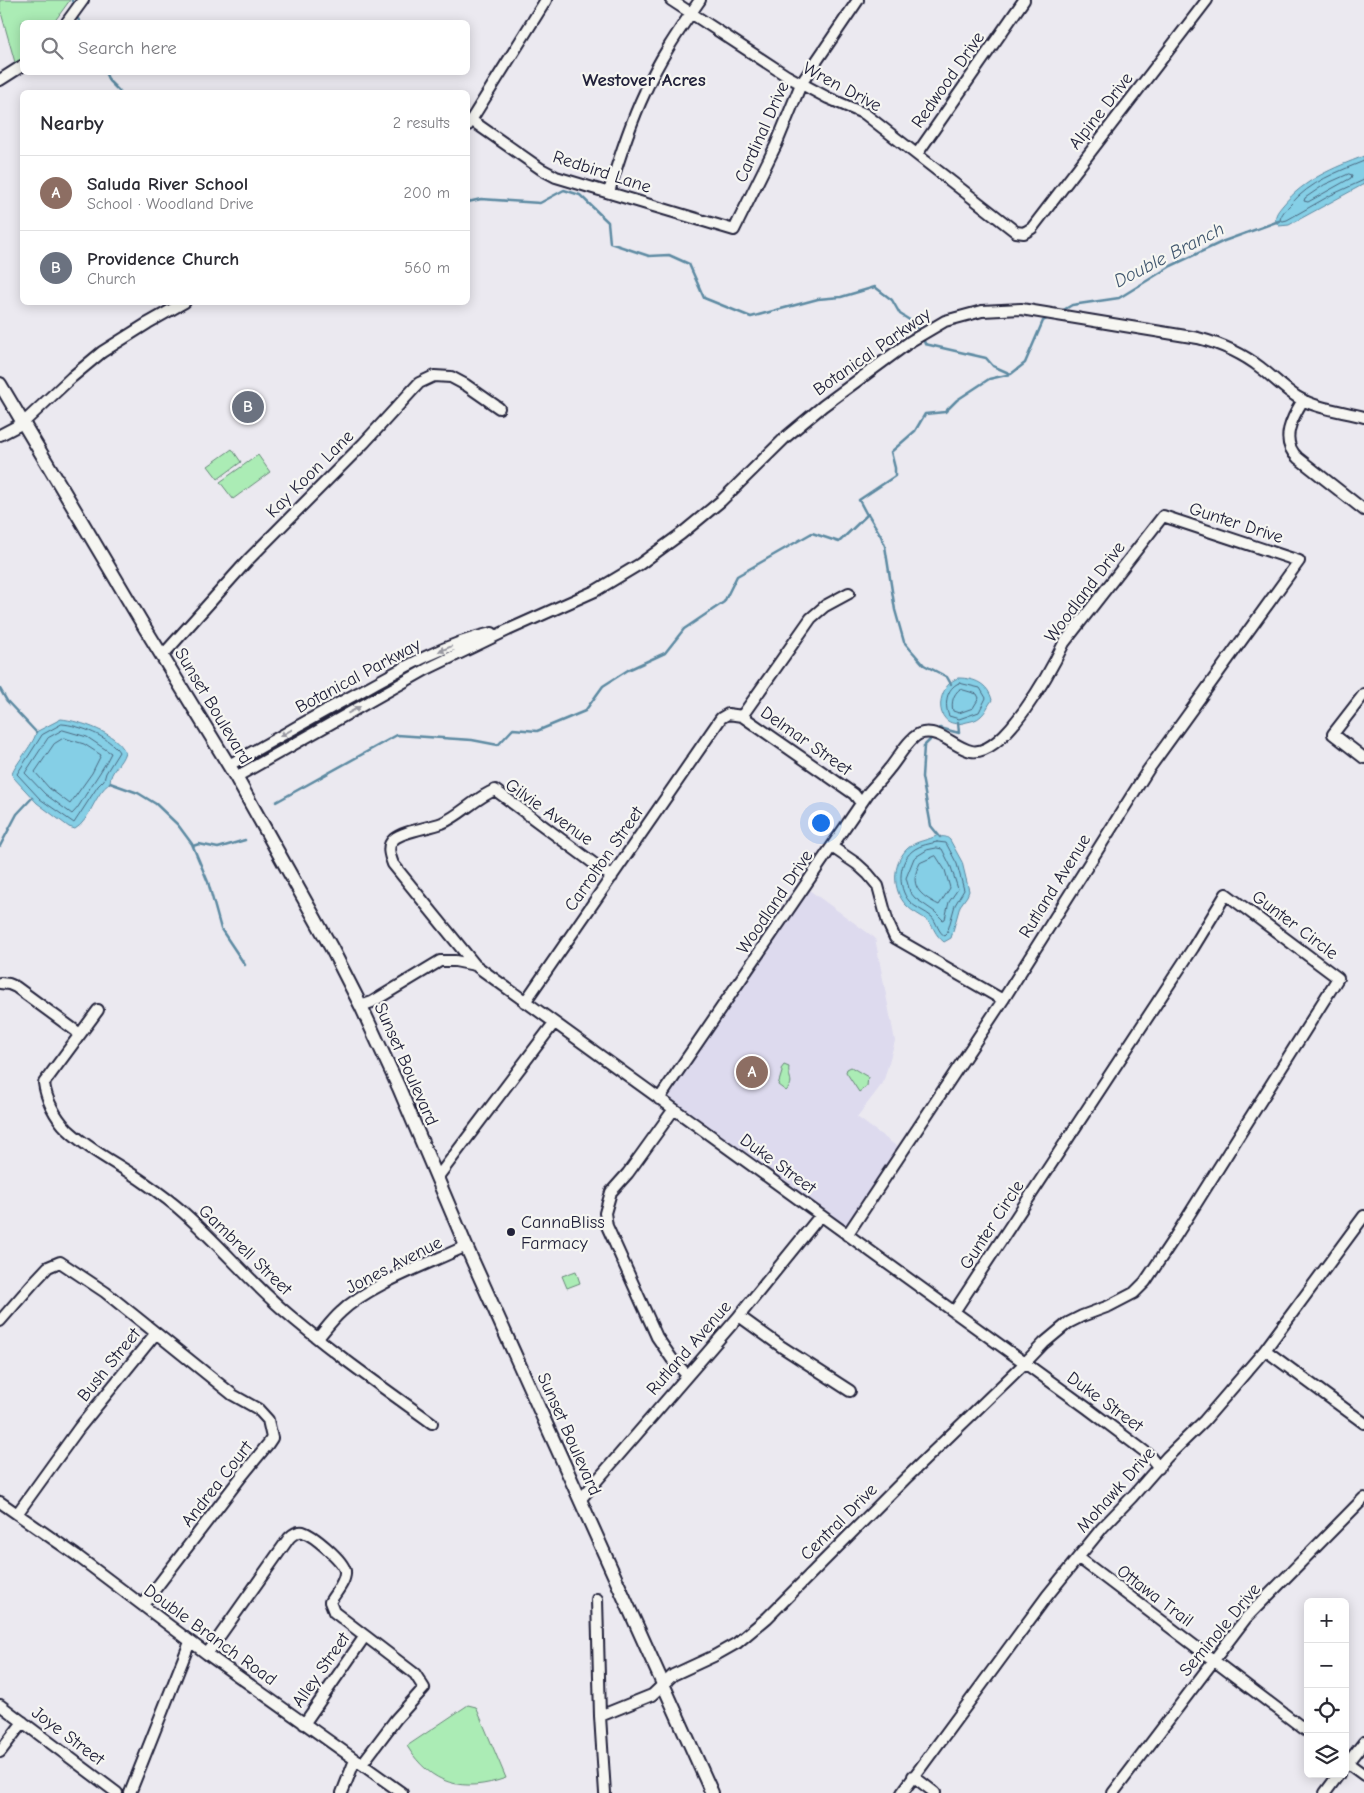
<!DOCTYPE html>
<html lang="en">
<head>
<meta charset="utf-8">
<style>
  body { margin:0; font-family:"Comic Neue",sans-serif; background:#f2f2f3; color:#2b2b33 }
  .controls { position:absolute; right:15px; bottom:15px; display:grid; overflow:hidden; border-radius:8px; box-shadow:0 2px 12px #0003 }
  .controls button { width:45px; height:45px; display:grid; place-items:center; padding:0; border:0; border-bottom:1px solid #e1e1e2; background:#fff; color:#2b2b33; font:25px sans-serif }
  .you { position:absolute; left:820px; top:822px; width:18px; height:18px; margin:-12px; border:4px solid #fff; border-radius:50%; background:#1a73e8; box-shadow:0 0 0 8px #1a73e833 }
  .badge { display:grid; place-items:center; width:32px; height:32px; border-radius:50%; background:#7c3aed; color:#fff; font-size:16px; font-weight:700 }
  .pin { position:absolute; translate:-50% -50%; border:2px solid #fff; box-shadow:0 1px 5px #0006 }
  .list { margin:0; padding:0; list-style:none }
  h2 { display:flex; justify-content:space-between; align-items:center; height:65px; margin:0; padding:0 20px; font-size:21px }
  h2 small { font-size:16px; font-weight:400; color:#7c7c81 }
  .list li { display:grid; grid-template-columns:32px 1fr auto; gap:15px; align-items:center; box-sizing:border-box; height:75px; padding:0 20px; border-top:1px solid #e1e1e2 }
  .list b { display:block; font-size:19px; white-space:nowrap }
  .list p { margin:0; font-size:16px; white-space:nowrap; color:#7c7c81 }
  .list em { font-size:16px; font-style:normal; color:#7c7c81 }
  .icon { flex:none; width:28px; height:28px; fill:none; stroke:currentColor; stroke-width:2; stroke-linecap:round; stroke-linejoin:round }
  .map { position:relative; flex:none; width:1364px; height:1793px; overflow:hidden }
  .search { position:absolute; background:#fff; box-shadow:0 2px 12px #0003; left:20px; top:20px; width:450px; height:55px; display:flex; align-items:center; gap:12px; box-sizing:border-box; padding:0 18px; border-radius:8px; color:#7c7c81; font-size:19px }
  .panel { position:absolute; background:#fff; box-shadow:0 2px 12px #0003; left:20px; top:90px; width:450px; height:215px; border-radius:8px }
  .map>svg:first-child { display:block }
  .built { fill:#dddaee }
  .green { fill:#abecb5; stroke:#668778 }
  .water { fill:#85cfe6; stroke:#5d8aa2 }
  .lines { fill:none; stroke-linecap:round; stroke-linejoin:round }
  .shore { stroke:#4a677f; stroke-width:1 }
  .stream { stroke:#5d8aa2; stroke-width:2.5 }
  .minor-casing { stroke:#22223b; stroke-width:14 }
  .major-casing { stroke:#22223b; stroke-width:16 }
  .minor { stroke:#f6f6f2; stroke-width:10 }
  .major { stroke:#f6f6f2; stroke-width:12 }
  .oneway { fill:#9797a0 }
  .poi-dot { fill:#22223b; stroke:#f6f6f2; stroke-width:2 }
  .labels { text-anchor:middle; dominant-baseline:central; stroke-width:4.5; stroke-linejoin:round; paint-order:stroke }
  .street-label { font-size:18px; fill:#22223b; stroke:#f6f6f2 }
  .poi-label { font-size:18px; fill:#22223b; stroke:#f6f6f2; text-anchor:start }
  .neighbourhood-label { font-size:19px; font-weight:bold; fill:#22223b; stroke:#f6f6f2 }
  .water-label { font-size:19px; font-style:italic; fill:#40566e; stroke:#f6f6f2 }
</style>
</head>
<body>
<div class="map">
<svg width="1364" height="1793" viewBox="0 0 1364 1793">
  <rect width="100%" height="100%" fill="#ebe9f0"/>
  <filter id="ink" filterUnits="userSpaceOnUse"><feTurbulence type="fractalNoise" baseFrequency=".02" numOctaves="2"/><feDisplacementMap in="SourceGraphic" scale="10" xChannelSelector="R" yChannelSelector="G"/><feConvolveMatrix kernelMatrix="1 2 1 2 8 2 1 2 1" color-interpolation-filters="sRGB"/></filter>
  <g filter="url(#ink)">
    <path class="built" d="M805 887 875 938 895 1041 883 1083 857 1117 903 1151 847 1235 659 1099Z"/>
    <path class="green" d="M0 0H70L54 22H22V58L16 66 0 9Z
      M232 449 241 462 218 479 208 466Z
      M258 455 270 472 233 499 220 482Z
      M784 1065 789 1067C787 1078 796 1081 786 1091L778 1085 782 1072 781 1069Z
      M851 1067 868 1077 867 1086 859 1092 846 1072 847 1069Z
      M576 1271 580 1283 567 1288 562 1276Z
      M468 1705 476 1707 506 1778C463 1793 431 1785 407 1746Z"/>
    <path class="water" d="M1364 156V184L1289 225 1279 226 1276 222C1274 215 1279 210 1283 205 1305 179 1333 168 1364 156Z
      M958 678C975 678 988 684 992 700 988 705 986 712 981 716 977 720 972 721 967 722 933 733 934 687 958 678Z
      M61 719C80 721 117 733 125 752 122 764 110 770 110 783 94 794 90 821 75 829L69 827 37 803 13 777 12 774C16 763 36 741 36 732Z
      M938 835 940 837C945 836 947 837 950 840L962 862 969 891 967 896 960 906 951 938 944 942C934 934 935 928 928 921 921 915 912 912 906 905 892 890 892 864 907 849 916 840 928 841 938 835Z"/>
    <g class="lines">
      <path class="shore" d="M1364 161C1337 172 1310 182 1291 204 1286 209 1281 214 1280 220L1283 221 1287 220 1331 195 1364 180
        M1349 174 1352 175 1351 178 1308 202 1304 201 1305 198 1324 185Z
        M959 683 980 688 986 698 979 712 959 719 949 716C944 705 946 688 959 683Z
        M960 689 977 694 979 698 973 708 959 713 953 711C951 703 953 694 960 689Z
        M62 724C79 725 110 737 119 752L106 773 104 780 98 786 74 823 40 799 17 774 42 735Z
        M63 730 87 737 111 753C105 766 96 778 88 791 83 798 79 808 72 814L45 794 25 773 48 738Z
        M64 738 84 744 101 755 92 773 70 804 49 788 35 772 54 744Z
        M937 842 946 843 957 864 964 890 955 905 947 934 945 936C938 932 937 923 932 917 925 911 915 908 909 901 897 887 898 860 915 849 921 845 929 844 937 842Z
        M937 848 942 849 951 867 958 889 949 902 945 919 943 920 935 912 915 898 910 892 906 878 914 858 927 850Z
        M936 856 945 870 950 888 939 905C919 895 908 885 920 863Z"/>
      <path class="stream" d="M72 0 73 4
        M78 19 80 22
        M105 72 109 81 120 92
        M468 202 481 199 540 203 564 190 580 195 608 222 610 243 649 256 669 255 689 264 704 298 751 317 818 299 841 297 875 287 892 300 900 314 916 324 917 328
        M1060 312 1072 305 1119 298 1171 266 1224 241 1279 221
        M924 341 925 344 986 358 993 366 1011 374
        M859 500 895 476V468L891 452 915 431 925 414 945 412 957 400 989 379 1011 374 1025 363 1043 321 1051 317
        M868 514 881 536 885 546 895 610 904 642 924 665 947 677 951 684
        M0 689 7 701 36 732
        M940 728 959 733 958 722
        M930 740 924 746 922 777 931 826 940 837
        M110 783 138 793 156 804 178 825 192 844 208 882 221 929 245 965
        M276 802 397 735 472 740 498 745 513 729 537 731 585 711 603 686 628 670 665 653 684 629 724 602 737 576 812 533 839 542 867 515 859 500
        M0 846 17 814 32 798
        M193 846 199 844 218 848 245 840"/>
      <defs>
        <path id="minor" d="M671 0 787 76 828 98 865 114 1016 232 1024 233 1032 228 1207 0
          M67 22 83 0
          M0 80 22 66
          M471 120 541 169 556 177 734 230 776 145 801 84 858 0
          M468 125 546 0
          M917 154 1024 0
          M609 192C619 158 630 124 645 92 659 59 680 29 700 0
          M1303 400C1292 418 1279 441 1298 458L1364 510
          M0 435 23 423 72 377 102 352 148 323 185 302
          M162 656 248 560 364 443 419 383 434 376 451 377 466 385 499 408
          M1364 694 1333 734 1364 758
          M742 716 811 618 825 606 849 593
          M229 765C271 742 313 717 356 694 399 670 443 644 492 633
          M236 777 427 669 508 630 595 591 640 564 681 534 721 501 787 436 823 406 911 341 945 321 982 311 1021 309 1198 338C1221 344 1242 353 1261 368 1273 377 1284 389 1297 397 1317 409 1342 411 1364 417
          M832 847 857 864 868 874 878 886 888 923 895 938 1003 1000
          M475 965 393 864C390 856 386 846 394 839 403 831 429 828 442 823 461 815 475 798 495 790L612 877
          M0 983 9 984 16 987 80 1034
          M525 1002 721 718 728 714 742 716 854 794 861 803
          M361 1006 372 1002 440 961H455L475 965 1087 1408 1148 1454 1159 1468
          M98 1010 44 1083C46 1099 55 1117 67 1129 90 1151 120 1165 145 1183 158 1192 172 1202 184 1213 218 1243 247 1278 281 1308 329 1350 381 1386 432 1423
          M659 1099 869 792C876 784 883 777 889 769 897 760 908 739 919 734 939 727 953 747 971 751 1004 758 1052 668 1064 643L1163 516 1299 561 1148 770 1003 1000 847 1235
          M674 1109 628 1173 611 1192 605 1213 607 1226 657 1337 672 1359 687 1375
          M437 1178 554 1023
          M739 1316 782 1347 850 1391
          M0 1321 34 1282 48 1267 60 1262 105 1292 233 1395 258 1409 268 1420 272 1438 268 1444 241 1477 143 1605
          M318 1338C325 1330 332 1320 341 1312 370 1284 429 1264 466 1246
          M1265 1350 1364 1423
          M580 1500 739 1316 820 1216
          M0 1502 76 1555 207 1654 402 1793
          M17 1514 79 1428 156 1333
          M1079 1558 1308 1732
          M597 1599 600 1716 605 1793
          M207 1654 289 1538C293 1534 297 1531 303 1532 313 1535 343 1560 345 1571 346 1582 335 1593 330 1602L334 1612 415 1674 424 1688 396 1719 362 1764
          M0 1705 117 1793
          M600 1716 652 1695 673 1675 714 1656 737 1643 767 1618 906 1478 1024 1364 1044 1343 1068 1323 1082 1316 1109 1306 1134 1293 1145 1282 1175 1237 1338 978 1226 894 1193 948 954 1312
          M304 1724 365 1636
          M0 1752 23 1722
          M1345 1761 1364 1775
          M1345 1766 1364 1742
          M913 1776 935 1793
          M130 1793 190 1642
          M342 1793 355 1760
          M902 1793 1047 1596 1102 1528 1132 1497 1167 1457 1204 1421 1265 1350 1364 1216
          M1113 1793 1246 1618 1364 1498
          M1325 1793 1339 1774"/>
        <path id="major" d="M0 384 145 628 236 777 332 949 361 1006 399 1088 466 1246 712 1793"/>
      </defs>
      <use href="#minor" class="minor-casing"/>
      <use href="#major" class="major-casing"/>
      <use href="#minor" class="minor"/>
      <use href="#major" class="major"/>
    </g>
    <defs><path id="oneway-solid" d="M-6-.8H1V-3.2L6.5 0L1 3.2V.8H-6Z" transform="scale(1.25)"/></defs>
    <g class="oneway">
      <use href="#oneway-solid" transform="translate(445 649) rotate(157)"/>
      <use href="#oneway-solid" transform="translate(354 710) rotate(-29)"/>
      <use href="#oneway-solid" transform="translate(286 733) rotate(150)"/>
    </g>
  </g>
  <circle class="poi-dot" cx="511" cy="1232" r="5"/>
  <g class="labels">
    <g class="street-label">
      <text transform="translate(948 80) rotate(-55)">Redwood Drive</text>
      <text transform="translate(842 87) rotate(28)">Wren Drive</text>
      <text transform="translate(1101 111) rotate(-52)">Alpine Drive</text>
      <text transform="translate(762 132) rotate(-66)">Cardinal Drive</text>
      <text transform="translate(602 172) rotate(18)">Redbird Lane</text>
      <text transform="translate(872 352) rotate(-35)">Botanical Parkway</text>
      <text transform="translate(310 474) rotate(-45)">Kay Koon Lane</text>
      <text transform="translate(1236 523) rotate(18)">Gunter Drive</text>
      <text transform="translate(1085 592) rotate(-53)">Woodland Drive</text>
      <text transform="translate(358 676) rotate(-28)">Botanical Parkway</text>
      <text transform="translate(213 706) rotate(59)">Sunset Boulevard</text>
      <text transform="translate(806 741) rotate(35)">Delmar Street</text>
      <text transform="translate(549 812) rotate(35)">Gilvie Avenue</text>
      <text transform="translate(604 859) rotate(-55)">Carrolton Street</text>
      <text transform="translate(1055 886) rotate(-58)">Rutland Avenue</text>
      <text transform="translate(775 902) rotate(-56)">Woodland Drive</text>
      <text transform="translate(1295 925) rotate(37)">Gunter Circle</text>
      <text transform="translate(406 1064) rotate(66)">Sunset Boulevard</text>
      <text transform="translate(778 1164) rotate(36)">Duke Street</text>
      <text transform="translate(992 1225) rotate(-57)">Gunter Circle</text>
      <text transform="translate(245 1250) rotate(44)">Gambrell Street</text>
      <text transform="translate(394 1265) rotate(-27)">Jones Avenue</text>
      <text transform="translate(689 1348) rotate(-49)">Rutland Avenue</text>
      <text transform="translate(109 1365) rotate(-51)">Bush Street</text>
      <text transform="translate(1105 1402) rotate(36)">Duke Street</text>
      <text transform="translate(569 1434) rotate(66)">Sunset Boulevard</text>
      <text transform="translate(217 1484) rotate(-52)">Andrea Court</text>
      <text transform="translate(1116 1490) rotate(-48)">Mohawk Drive</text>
      <text transform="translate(839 1522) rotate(-45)">Central Drive</text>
      <text transform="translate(1155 1596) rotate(37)">Ottawa Trail</text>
      <text transform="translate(1220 1630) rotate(-50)">Seminole Drive</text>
      <text transform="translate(210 1635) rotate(36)">Double Branch Road</text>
      <text transform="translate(321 1670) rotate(-55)">Alley Street</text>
      <text transform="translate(68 1736) rotate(37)">Joye Street</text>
    </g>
    <g class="poi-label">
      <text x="521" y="1222">CannaBliss<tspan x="521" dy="21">Farmacy</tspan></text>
    </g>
    <g class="neighbourhood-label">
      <text x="644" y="80">Westover Acres</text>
    </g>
    <g class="water-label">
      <text transform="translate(1169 255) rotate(-27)">Double Branch</text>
    </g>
  </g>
</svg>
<div class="controls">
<button>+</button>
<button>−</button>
<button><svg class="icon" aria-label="locate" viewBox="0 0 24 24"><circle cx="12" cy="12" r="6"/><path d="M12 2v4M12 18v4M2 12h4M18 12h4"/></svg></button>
<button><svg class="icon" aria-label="layers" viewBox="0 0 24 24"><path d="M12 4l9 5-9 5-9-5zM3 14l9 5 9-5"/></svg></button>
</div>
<div class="you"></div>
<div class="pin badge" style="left:752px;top:1072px;background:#8d6e63">A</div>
<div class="pin badge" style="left:248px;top:407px;background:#6b7280">B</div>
<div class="search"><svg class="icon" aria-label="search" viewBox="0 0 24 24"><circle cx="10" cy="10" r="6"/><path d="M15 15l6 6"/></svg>Search here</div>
<section class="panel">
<h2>Nearby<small>2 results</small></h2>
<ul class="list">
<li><span class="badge" style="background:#8d6e63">A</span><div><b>Saluda River School</b><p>School · Woodland Drive</p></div><em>200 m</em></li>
<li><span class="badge" style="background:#6b7280">B</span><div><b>Providence Church</b><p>Church</p></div><em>560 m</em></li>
</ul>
</section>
</div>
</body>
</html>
